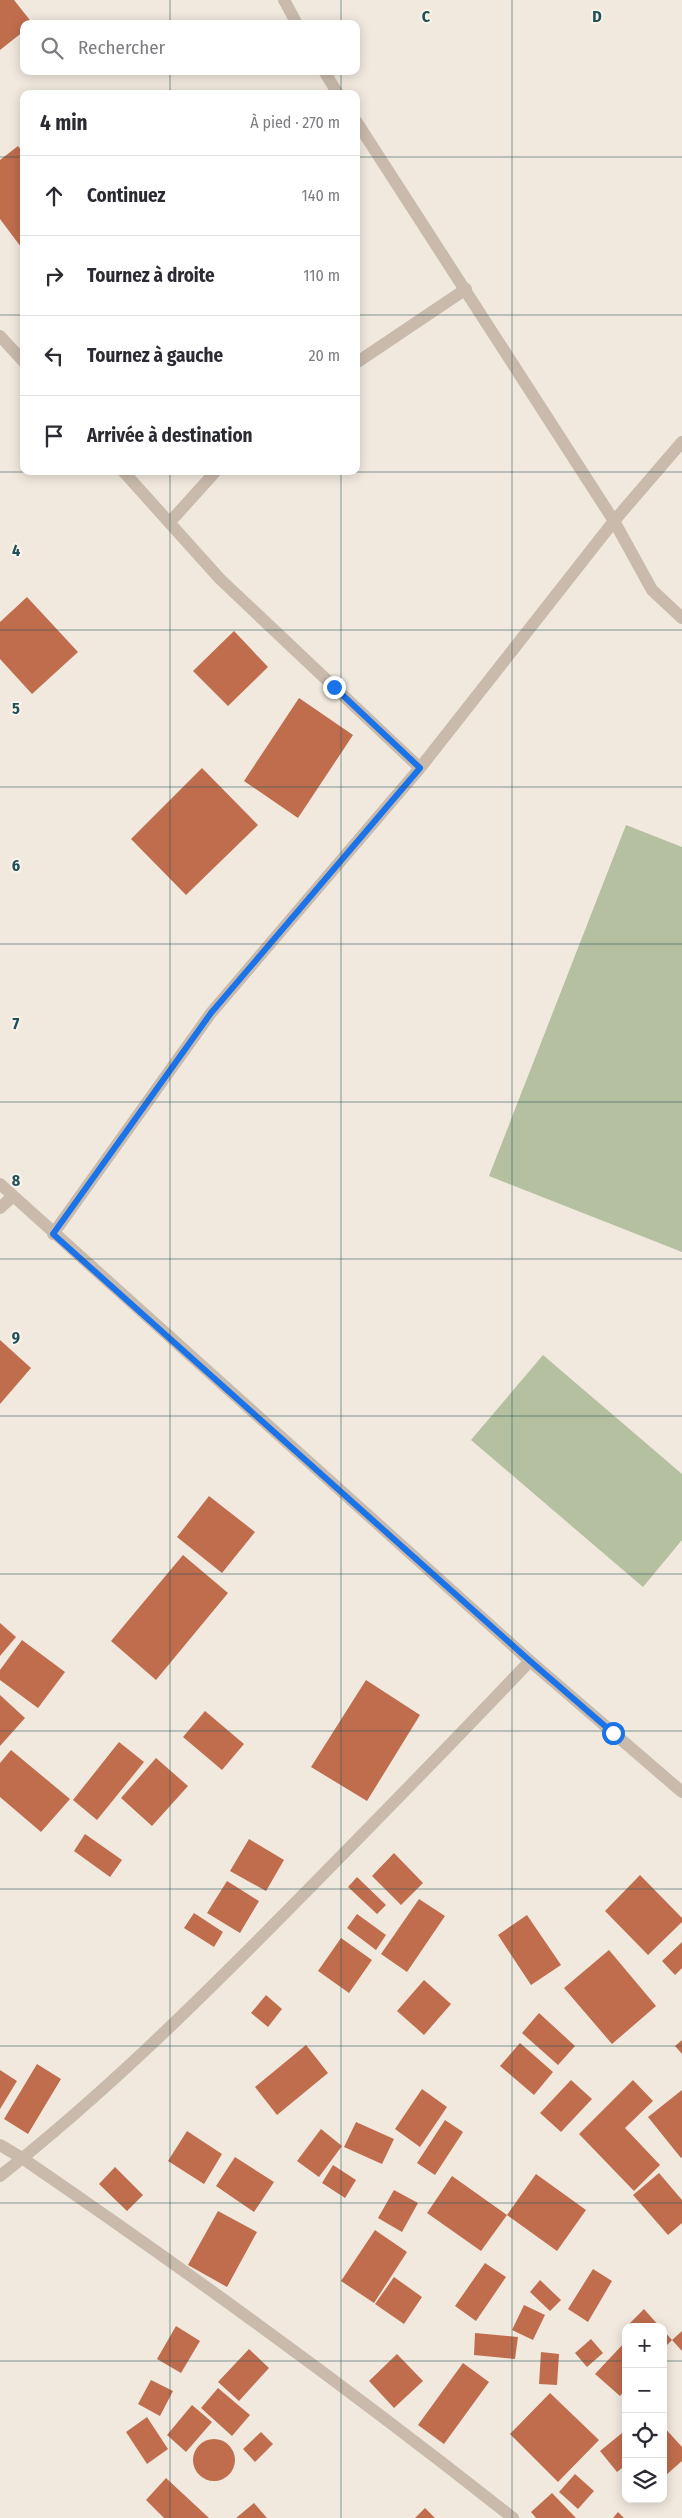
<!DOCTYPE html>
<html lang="fr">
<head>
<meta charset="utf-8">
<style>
  body { margin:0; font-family:"Fira Sans Condensed",sans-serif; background:#f7f7f7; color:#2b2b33 }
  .controls { position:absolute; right:15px; bottom:15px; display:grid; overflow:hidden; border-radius:10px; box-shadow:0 2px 12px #0003 }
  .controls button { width:45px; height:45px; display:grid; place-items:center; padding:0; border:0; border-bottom:1px solid #e1e1e2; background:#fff; color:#2b2b33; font:25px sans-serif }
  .stop { position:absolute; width:15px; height:15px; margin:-11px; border:4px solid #1a73e8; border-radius:50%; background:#fff }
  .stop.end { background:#1a73e8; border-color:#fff; box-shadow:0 1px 5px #0008 }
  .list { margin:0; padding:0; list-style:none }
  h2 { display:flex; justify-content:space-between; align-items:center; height:65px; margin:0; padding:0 20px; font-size:21px }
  h2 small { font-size:16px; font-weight:400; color:#7c7c81 }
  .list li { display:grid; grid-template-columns:32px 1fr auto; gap:15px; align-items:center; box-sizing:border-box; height:80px; padding:0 20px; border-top:1px solid #e1e1e2 }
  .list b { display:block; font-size:19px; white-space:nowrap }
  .list em { font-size:16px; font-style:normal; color:#7c7c81 }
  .icon { flex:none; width:28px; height:28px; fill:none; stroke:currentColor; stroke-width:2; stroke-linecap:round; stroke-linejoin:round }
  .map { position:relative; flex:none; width:682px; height:2518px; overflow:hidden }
  .search { position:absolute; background:#fff; box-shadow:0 2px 12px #0003; left:20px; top:20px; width:340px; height:55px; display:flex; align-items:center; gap:12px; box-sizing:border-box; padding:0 18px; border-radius:10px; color:#7c7c81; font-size:19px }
  .panel { position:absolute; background:#fff; box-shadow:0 2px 12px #0003; left:20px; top:90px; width:340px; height:385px; border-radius:10px }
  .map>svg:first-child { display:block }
  .green { fill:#b4c09f }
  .building { fill:#c06d4e }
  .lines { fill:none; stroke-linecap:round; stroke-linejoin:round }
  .minor { stroke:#c9baab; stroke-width:12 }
  .route { stroke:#1a73e8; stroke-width:6 }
  .grid { fill:none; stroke:#215157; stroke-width:1; stroke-opacity:0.55 }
  .grid-label { font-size:16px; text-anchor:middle; font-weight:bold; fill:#215157; stroke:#f9f3eb; stroke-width:4; stroke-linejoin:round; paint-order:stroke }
</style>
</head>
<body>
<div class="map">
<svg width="682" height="2518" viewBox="0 0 682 2518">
  <rect width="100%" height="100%" fill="#f1e9de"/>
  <path class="green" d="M626 825 682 847V1252L489 1176Z
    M543 1355 682 1474V1540L643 1587 471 1440Z"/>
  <path class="building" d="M0 0H14L33 24H24V31L0 50Z
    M18 146 24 154V251L0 219V160Z
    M27 597 78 652 32 694 0 659V622Z
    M234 631 268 667 228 706 193 671Z
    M299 698 353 735 298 818 244 781Z
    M202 768 258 825 186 895 131 839Z
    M0 1340 31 1368 0 1404Z
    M209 1496 255 1532 222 1573 177 1537Z
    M183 1555 228 1593 156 1680 111 1641Z
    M0 1623 16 1637 0 1656Z
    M22 1640 65 1672 38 1708 0 1680V1670Z
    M366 1680 420 1715 367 1801 311 1767Z
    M0 1695 25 1718 0 1746Z
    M205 1711 244 1744 222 1770 183 1737Z
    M119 1742 144 1762 97 1820 73 1800Z
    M11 1750 70 1799 41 1832 0 1797V1763Z
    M156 1758 188 1786 152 1826 121 1798Z
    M85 1834 122 1860 110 1877 74 1851Z
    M249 1839 284 1860 266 1891 230 1871Z
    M394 1853 423 1883 401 1905 372 1876Z
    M640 1875 682 1918V1922L648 1955 605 1911Z
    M357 1877 386 1905 377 1914 348 1887Z
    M227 1881 259 1901 240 1933 207 1913Z
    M419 1899 445 1916 407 1972 381 1954Z
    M194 1913 223 1932 214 1947 184 1928Z
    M357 1914 386 1935 376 1950 347 1928Z
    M527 1915 561 1965 531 1985 498 1935Z
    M341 1938 372 1960 349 1993 318 1971Z
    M682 1942V1968L675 1975 662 1961Z
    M609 1950 656 2006 612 2044 564 1988Z
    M424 1980 451 2004 424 2035 397 2011Z
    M266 1995 282 2009 268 2027 251 2013Z
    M539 2013 575 2046 558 2065 522 2033Z
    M682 2040V2054L675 2046Z
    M520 2043 553 2072 534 2095 500 2066Z
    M306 2045 328 2073 277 2115 255 2087Z
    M37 2064 61 2079 28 2134 4 2119Z
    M0 2070 17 2081 0 2109Z
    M571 2080 592 2099 561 2132 540 2113Z
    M633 2080 653 2101 625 2128 660 2165 634 2191 579 2134Z
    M422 2089 447 2107 420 2147 395 2129Z
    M682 2090V2157L681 2158 648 2117Z
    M445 2120 463 2132 435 2175 417 2163Z
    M356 2122 394 2139 382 2164 344 2147Z
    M321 2129 342 2146 319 2177 297 2161Z
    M187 2131 222 2154 204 2184 168 2161Z
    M235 2157 274 2182 254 2212 216 2186Z
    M333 2165 356 2180 345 2198 322 2183Z
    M115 2167 143 2195 127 2211 99 2184Z
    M659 2173 682 2200V2223L668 2235 633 2195Z
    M536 2174 586 2210 557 2251 507 2215Z
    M452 2176 507 2215 481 2251 427 2213Z
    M394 2190 418 2203 402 2232 378 2218Z
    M218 2211 257 2232 227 2287 188 2265Z
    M375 2230 407 2252 374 2303 341 2281Z
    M485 2263 506 2277 476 2321 455 2306Z
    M593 2269 612 2281 588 2322 568 2309Z
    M394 2277 422 2297 404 2324 375 2304Z
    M540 2280 561 2300 550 2311 530 2292Z
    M524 2305 545 2315 533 2340 512 2330Z
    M644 2309 660 2327H632L629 2324Z
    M176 2326 200 2341 181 2373 157 2359Z
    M663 2330 672 2340 682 2331V2351L672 2340 663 2349Z
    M475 2333 518 2337 515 2359 474 2355Z
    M591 2339 603 2353 587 2367 575 2353Z
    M626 2341V2389L620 2396 595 2374Z
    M249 2349 269 2368 239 2401 218 2382Z
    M541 2352 559 2354 557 2385 539 2384Z
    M397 2354 423 2381 394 2408 369 2381Z
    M463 2363 489 2382 444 2444 418 2425Z
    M151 2380 173 2391 160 2416 138 2404Z
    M218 2388 250 2415 232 2436 201 2408Z
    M550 2393 599 2440 558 2482 510 2434Z
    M192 2405 212 2422 186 2452 167 2435Z
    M147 2417 168 2449 147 2464 126 2432Z
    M663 2426 682 2447V2461L666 2475 663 2472Z
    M261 2432 273 2444 255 2462 243 2449Z
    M622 2433 626 2438V2465L617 2472 600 2451Z
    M193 2460a21 21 0 1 1 42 0a21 21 0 1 1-42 0Z
    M575 2474 594 2491 578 2509 559 2492Z
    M166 2478 209 2518H164L146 2500Z
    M552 2493 576 2518H536L531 2512Z
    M254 2503 267 2518H236Z
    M425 2508 435 2518H415Z
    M618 2512 624 2518H613Z"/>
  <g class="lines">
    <path class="minor" d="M284 0 297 24
      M324 71 338 94
      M356 121 614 521 652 590 682 618
      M0 336 24 362
      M356 363 466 289
      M123 471 220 579 420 768
      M170 522 216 471
      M0 1184 530 1661 682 1792
      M0 1208 13 1196
      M53 1234 211 1013 420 768 614 521 682 442
      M0 2145 22 2158C190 2273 354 2392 513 2518
      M0 2176C103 2095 196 2003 288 1910 369 1828 450 1745 530 1661"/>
  </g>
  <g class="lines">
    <path class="route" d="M334 687 420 768 211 1013 53 1234 530 1661 613 1733"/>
  </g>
  <path class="grid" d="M170 0V24M341 0V24M512 0V2518M170 71V94M341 71V94M0 157H24M356 157H682M0 315H24M356 315H682M170 471V2518M341 471V2518M0 472H682M0 630H682M0 787H682M0 944H682M0 1102H682M0 1259H682M0 1416H682M0 1574H682M0 1731H682M0 1889H682M0 2046H682M0 2203H682M0 2361H626M663 2361H682"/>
  <g class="grid-label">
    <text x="426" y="22">C</text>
    <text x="597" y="22">D</text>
    <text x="16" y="556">4</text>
    <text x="16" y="714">5</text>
    <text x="16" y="871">6</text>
    <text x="16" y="1029">7</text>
    <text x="16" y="1186">8</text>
    <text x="16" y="1343">9</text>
  </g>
</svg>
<div class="controls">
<button>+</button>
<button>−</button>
<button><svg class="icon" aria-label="locate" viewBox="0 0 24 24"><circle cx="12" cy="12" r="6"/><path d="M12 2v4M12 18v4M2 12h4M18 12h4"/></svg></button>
<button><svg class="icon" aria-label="layers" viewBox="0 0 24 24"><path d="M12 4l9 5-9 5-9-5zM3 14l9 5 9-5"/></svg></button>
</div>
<div class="stop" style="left:613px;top:1733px"></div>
<div class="stop end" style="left:334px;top:687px"></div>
<div class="search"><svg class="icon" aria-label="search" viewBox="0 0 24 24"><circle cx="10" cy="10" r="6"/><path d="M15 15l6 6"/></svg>Rechercher</div>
<section class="panel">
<h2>4 min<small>À pied · 270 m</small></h2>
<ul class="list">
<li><svg class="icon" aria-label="ahead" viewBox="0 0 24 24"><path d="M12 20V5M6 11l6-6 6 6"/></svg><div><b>Continuez</b></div><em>140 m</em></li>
<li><svg class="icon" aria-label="right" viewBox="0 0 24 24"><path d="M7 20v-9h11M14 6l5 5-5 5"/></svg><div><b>Tournez à droite</b></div><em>110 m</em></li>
<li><svg class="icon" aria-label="left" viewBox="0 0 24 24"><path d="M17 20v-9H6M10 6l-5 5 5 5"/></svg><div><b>Tournez à gauche</b></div><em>20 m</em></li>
<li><svg class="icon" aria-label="arrive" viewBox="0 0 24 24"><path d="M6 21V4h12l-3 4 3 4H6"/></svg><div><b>Arrivée à destination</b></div></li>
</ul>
</section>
</div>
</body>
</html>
